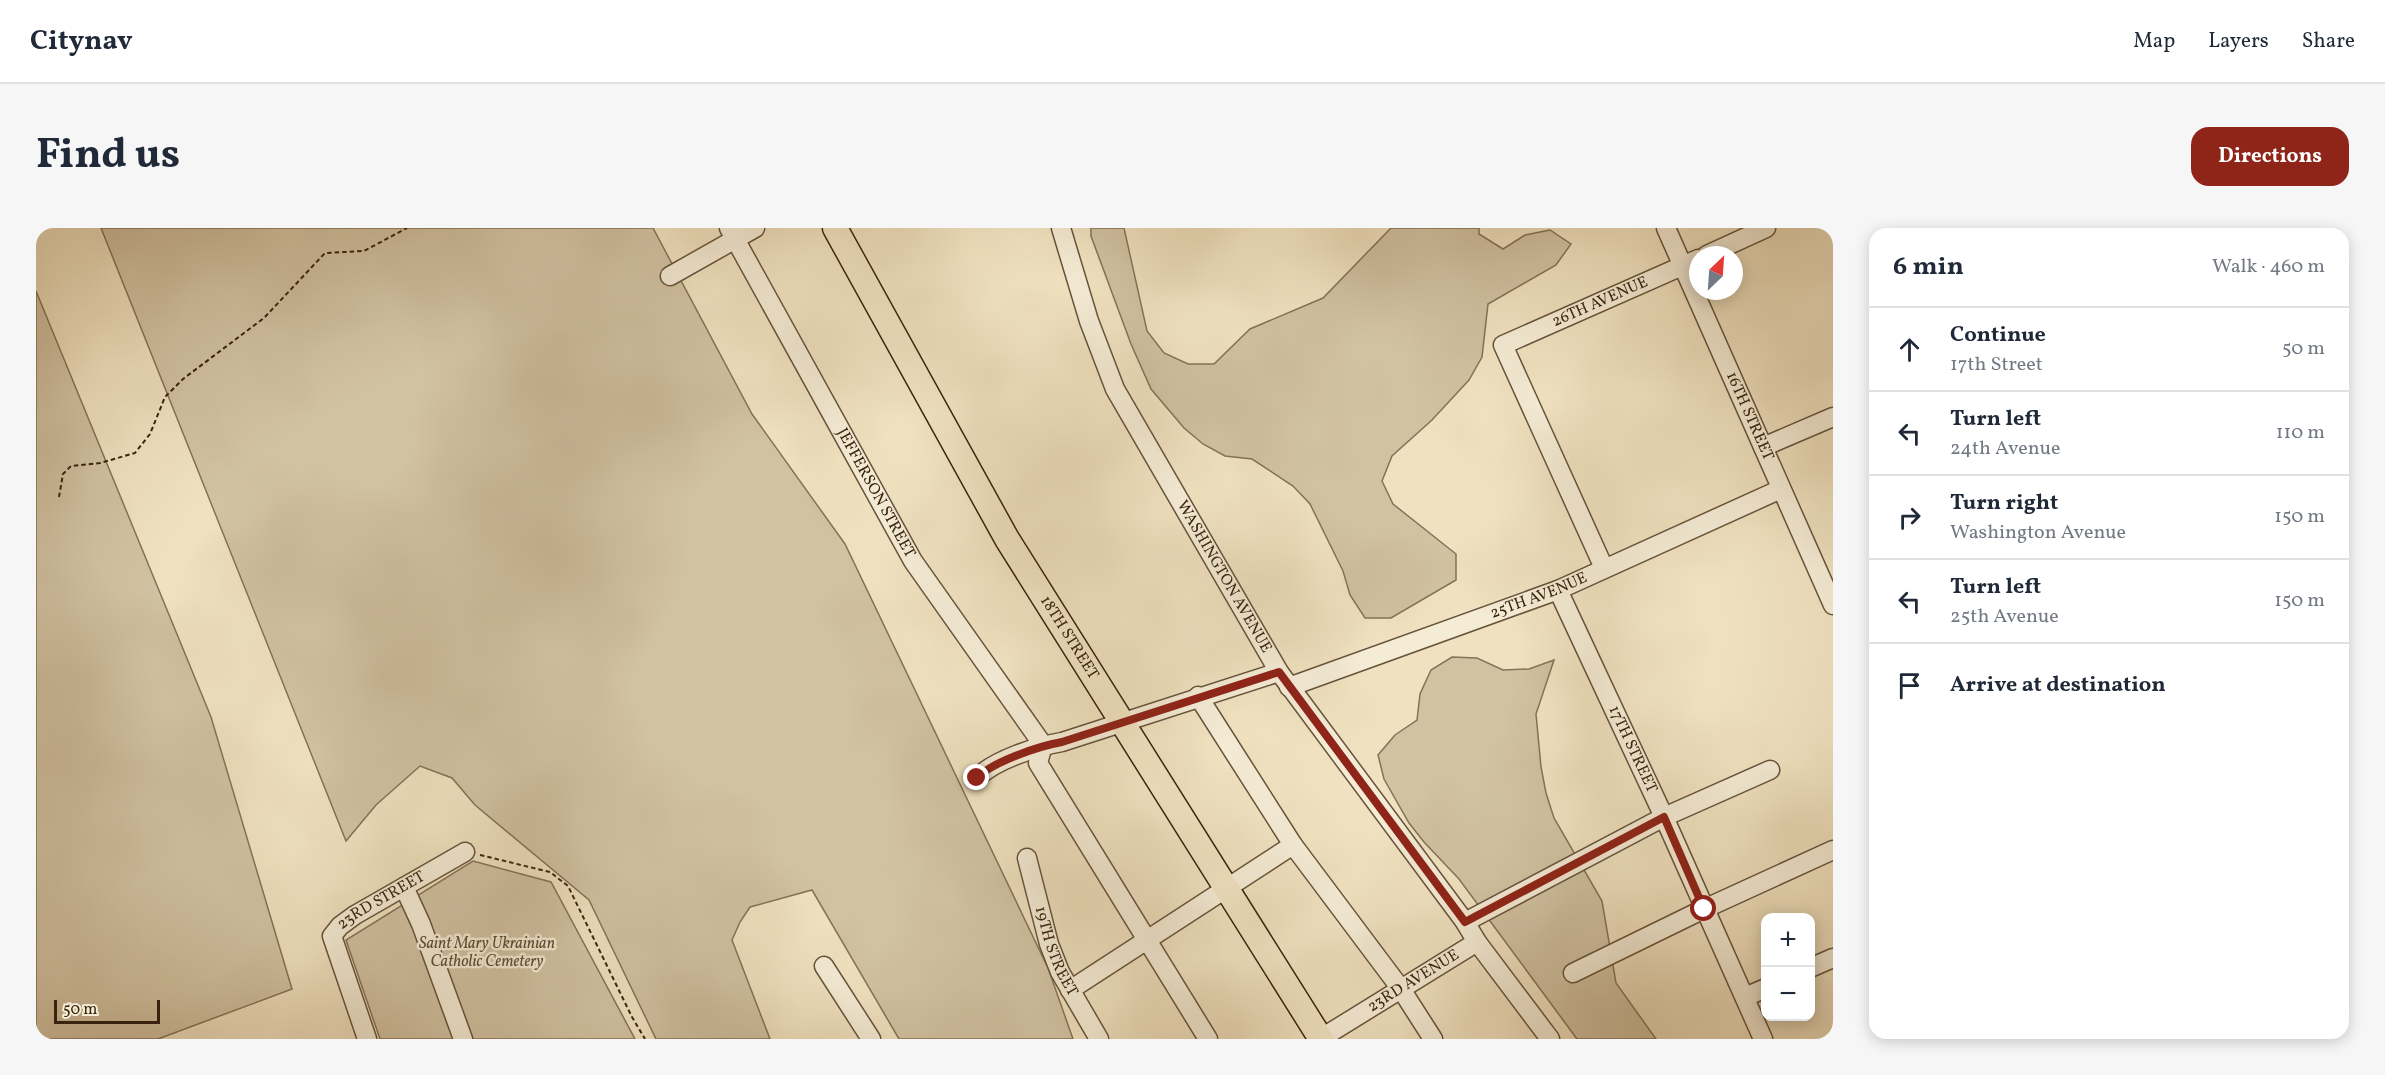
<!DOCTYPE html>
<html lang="en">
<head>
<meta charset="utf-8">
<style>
  body { margin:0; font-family:Vollkorn,serif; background:#f6f6f7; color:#1f2937 }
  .controls { position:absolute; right:18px; bottom:18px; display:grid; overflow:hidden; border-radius:12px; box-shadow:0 3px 15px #0003 }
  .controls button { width:54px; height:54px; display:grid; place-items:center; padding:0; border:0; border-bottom:2px solid #e0e1e3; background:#fff; color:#1f2937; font:30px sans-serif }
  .compass { position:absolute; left:1653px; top:18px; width:54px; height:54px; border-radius:50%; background:#fff; box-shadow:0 3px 15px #0003; rotate:25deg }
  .scale { position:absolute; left:18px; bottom:15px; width:106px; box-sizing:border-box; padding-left:6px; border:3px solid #39230f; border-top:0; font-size:16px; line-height:21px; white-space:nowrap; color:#39230f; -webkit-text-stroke:4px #f5ecd6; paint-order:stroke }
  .stop { position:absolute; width:18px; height:18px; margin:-14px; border:4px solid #8f2418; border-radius:50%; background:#fff }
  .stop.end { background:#8f2418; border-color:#fff; box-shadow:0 2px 6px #0008 }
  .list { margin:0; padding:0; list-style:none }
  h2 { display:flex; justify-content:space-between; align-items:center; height:78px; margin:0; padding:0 24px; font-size:26px }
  h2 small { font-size:20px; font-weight:400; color:#747a83 }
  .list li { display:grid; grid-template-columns:39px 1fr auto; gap:18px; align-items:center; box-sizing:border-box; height:84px; padding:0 24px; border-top:2px solid #e0e1e3 }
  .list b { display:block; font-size:22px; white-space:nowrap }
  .list p { margin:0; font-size:20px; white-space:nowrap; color:#747a83 }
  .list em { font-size:20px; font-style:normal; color:#747a83 }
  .icon { flex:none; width:33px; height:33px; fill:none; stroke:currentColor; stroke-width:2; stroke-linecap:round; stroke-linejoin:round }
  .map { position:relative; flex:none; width:1797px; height:811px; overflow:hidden; border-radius:18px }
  header { display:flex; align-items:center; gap:36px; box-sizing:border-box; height:84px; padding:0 30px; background:#fff; border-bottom:2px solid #e0e1e3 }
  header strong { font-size:28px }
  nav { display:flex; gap:33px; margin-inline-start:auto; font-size:21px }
  .intro { display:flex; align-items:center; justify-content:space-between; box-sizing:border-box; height:144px; padding:0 36px }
  h1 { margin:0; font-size:42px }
  .button { padding:15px 27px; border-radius:18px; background:#8f2418; color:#fff; font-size:21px; font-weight:700 }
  main { display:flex; gap:36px; padding:0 36px }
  aside { flex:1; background:#fff; border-radius:18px; box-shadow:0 3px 15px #0003 }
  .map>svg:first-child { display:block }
  .green { fill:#d1c2a2; stroke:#857258; stroke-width:1.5 }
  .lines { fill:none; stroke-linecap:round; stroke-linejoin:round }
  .minor-casing { stroke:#67533b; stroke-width:21 }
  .major-casing { stroke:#39230f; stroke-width:27 }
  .path { stroke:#39230f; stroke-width:2; stroke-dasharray:4.5 3; stroke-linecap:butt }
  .minor { stroke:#f5ecd6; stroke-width:18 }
  .major { stroke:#f0e2c0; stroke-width:24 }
  .route { stroke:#8f2418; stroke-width:8 }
  .labels { text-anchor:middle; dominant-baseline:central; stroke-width:5; stroke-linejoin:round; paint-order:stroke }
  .street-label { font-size:16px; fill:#39230f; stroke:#f5ecd6 }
  .park-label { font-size:16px; font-style:italic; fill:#5f4b34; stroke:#f5ecd6 }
</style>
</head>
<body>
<header>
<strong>Citynav</strong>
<nav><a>Map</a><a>Layers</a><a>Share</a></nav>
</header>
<div class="intro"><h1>Find us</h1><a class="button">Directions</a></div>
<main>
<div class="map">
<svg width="1797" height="811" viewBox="0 0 1797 811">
  <rect width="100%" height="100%" fill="#f0e2c0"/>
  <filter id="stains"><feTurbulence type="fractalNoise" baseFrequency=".00333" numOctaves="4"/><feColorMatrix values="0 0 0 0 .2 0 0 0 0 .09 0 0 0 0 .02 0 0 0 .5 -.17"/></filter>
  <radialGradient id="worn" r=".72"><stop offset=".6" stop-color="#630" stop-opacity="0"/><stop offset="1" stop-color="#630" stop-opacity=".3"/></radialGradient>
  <path class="green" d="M65 0H617L716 186 809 316 1012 740 1037 811H863L776 662 714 679 704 694 696 712 734 811H620L553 672 439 577 416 550 384 538 340 577 310 613Z
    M1055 0H1088L1111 103 1128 125 1152 136H1178L1214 101 1287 70 1355 0H1443V6L1467 21 1489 7 1514 2 1535 16 1520 37 1452 76 1446 129 1433 152 1396 192 1356 228 1346 253 1357 276 1420 326V352L1355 390H1329L1314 367 1307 343 1274 276 1257 258 1216 231 1189 228 1167 216 1148 200 1115 161 1095 116 1055 8Z
    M0 63 175 489 256 761 122 811H0Z
    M1416 429 1441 430 1467 442 1493 441 1518 432 1500 486 1505 539 1510 565 1518 590 1566 673 1580 755 1620 811H1541L1423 651 1388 614 1373 595 1348 551 1342 527 1359 507 1381 492 1384 466 1395 442Z
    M437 633 515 654 599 811H344L310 712Z"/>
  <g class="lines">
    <defs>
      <g id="minor">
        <path id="s1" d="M693 0 877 333 1007 517"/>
        <path id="s2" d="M1025 0 1053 93 1079 161 1243 444 1429 694 1441 714 1514 811"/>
        <path id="s3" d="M1630 0 1797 377"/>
        <path d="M1671 27 1730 0"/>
        <path d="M634 48 719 0"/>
        <path d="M1727 219 1797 189"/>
        <path id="s4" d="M1568 340 1467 117 1662 31"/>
        <path id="s5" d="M1522 362 1628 589 1727 811"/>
        <path id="s6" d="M1253 459 1522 362 1745 261"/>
        <path d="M1162 468 1257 617 1365 761 1397 811"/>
        <path d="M1007 517 1002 535 1172 811"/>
        <path d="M941 550C958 532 1002 518 1026 514L1243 444"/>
        <path id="s7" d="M991 630 1013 716 1024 744 1063 811"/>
        <path d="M368 659 385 696 427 811"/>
        <path d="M1429 694 1628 589 1734 542"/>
        <path d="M788 738 835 811"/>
        <path d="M1774 740 1797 730"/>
        <path d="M1537 745 1668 681 1797 622"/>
        <path d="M1034 762 1257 617"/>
        <path d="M1709 769 1730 760"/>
        <path id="s8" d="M331 811 296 708 304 698 319 687 429 624"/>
        <path id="s9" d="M1284 811 1441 714"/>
      </g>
      <g id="major">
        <path id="s10" d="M799 0 971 311 1285 811"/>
      </g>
    </defs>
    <use href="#minor" class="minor-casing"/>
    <use href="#major" class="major-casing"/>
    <path class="path" d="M23 269 27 246 35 238 64 235 99 225 114 206 129 169 147 151 228 90 289 25 328 23 371 0
      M444 627 514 644 532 658 596 789 609 811"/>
    <use href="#minor" class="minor"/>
    <use href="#major" class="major"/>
  </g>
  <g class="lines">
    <path class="route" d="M941 550C956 534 1003 518 1026 514L1243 444 1429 694 1628 589 1668 681"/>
  </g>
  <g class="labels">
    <g class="street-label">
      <text stroke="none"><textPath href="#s4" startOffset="351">26TH AVENUE</textPath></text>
      <text stroke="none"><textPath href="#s3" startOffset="206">16TH STREET</textPath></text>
      <text stroke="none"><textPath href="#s1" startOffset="303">JEFFERSON STREET</textPath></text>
      <text stroke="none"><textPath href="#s2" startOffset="387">WASHINGTON AVENUE</textPath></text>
      <text stroke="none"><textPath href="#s6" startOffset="266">25TH AVENUE</textPath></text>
      <text stroke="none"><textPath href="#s10" startOffset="472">18TH STREET</textPath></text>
      <text stroke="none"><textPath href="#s5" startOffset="176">17TH STREET</textPath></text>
      <text stroke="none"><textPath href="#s8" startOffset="170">23RD STREET</textPath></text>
      <text stroke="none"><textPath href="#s7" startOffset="98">19TH STREET</textPath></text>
      <text stroke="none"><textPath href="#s9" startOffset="110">23RD AVENUE</textPath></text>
    </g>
    <g class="park-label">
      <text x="451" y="716">Saint Mary Ukrainian<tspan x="451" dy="18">Catholic Cemetery</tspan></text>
    </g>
  </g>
  <rect width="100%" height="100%" filter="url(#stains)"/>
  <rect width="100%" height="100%" fill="url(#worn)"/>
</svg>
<div class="controls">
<button>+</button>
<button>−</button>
</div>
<svg class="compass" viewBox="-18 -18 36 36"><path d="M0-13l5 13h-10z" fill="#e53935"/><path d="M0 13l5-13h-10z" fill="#747a83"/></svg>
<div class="scale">50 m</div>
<div class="stop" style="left:1668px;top:681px"></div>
<div class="stop end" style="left:941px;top:550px"></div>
</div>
<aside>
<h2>6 min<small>Walk · 460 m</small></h2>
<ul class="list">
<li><svg class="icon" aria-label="ahead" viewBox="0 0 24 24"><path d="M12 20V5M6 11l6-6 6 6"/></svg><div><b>Continue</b><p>17th Street</p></div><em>50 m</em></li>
<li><svg class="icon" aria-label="left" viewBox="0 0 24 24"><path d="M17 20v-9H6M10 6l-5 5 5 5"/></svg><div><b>Turn left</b><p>24th Avenue</p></div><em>110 m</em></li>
<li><svg class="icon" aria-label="right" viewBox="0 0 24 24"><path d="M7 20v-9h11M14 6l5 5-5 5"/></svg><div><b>Turn right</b><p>Washington Avenue</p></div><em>150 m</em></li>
<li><svg class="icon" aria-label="left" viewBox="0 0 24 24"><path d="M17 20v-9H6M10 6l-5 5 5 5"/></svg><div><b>Turn left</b><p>25th Avenue</p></div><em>150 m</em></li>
<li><svg class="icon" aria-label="arrive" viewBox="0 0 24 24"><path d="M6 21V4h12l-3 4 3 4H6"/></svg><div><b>Arrive at destination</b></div></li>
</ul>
</aside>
</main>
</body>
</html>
